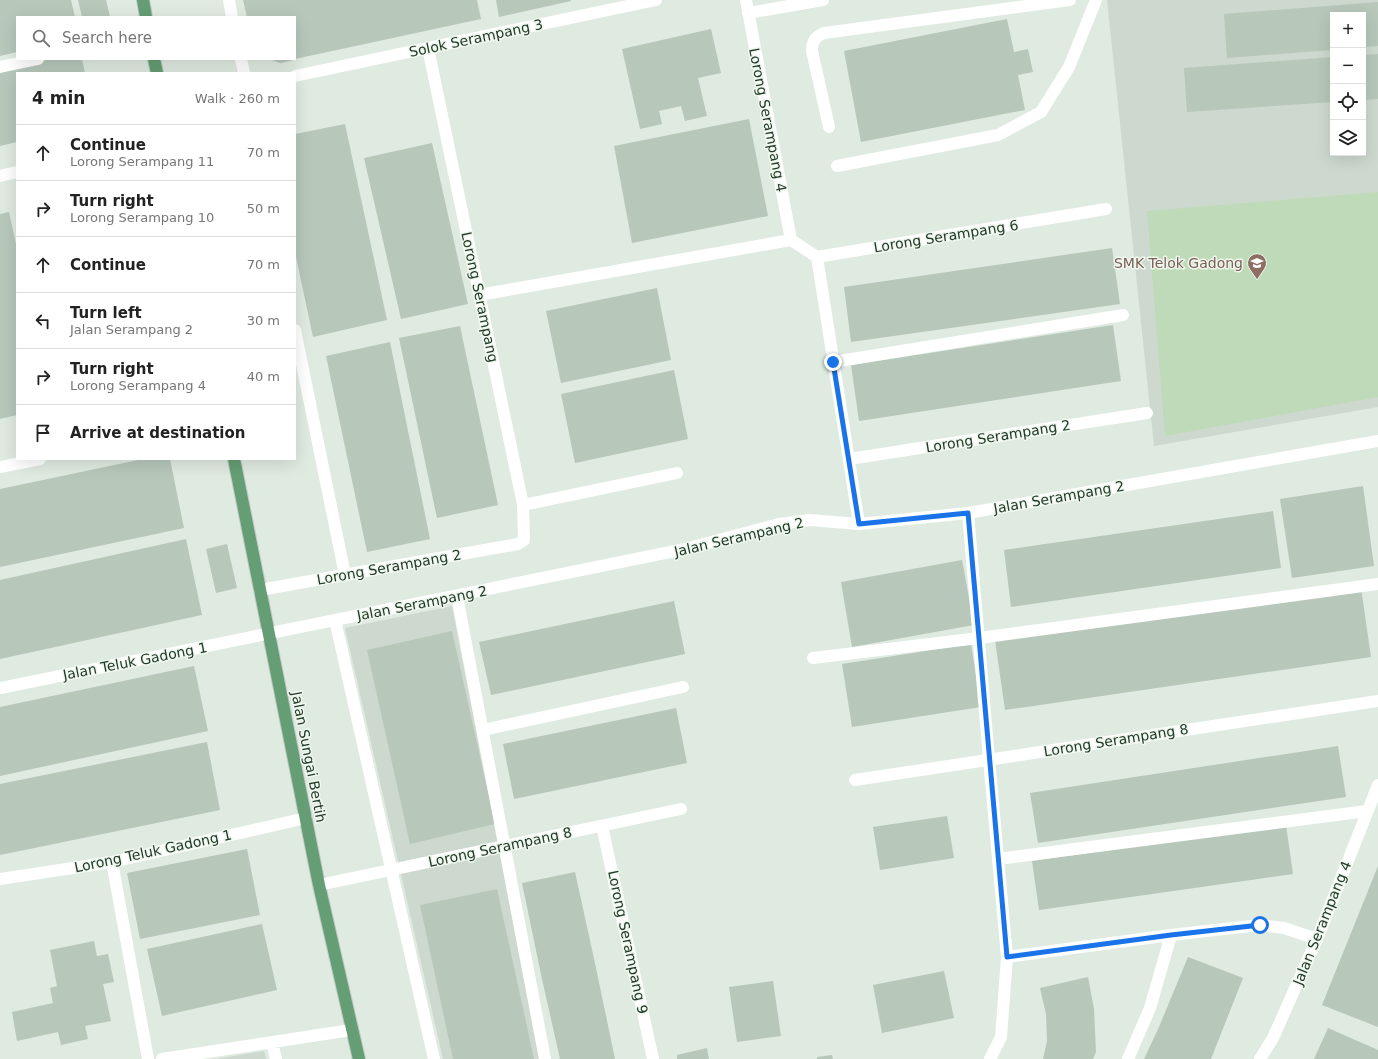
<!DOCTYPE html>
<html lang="en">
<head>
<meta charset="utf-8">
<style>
  body { margin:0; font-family:"DejaVu Sans",sans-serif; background:#f6f6f6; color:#222 }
  .controls { position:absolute; right:12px; top:12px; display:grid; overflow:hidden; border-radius:0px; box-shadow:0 4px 16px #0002 }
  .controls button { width:36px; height:36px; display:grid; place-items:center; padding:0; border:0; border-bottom:1px solid #e0e0e0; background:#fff; color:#222; font:20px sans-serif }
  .stop { position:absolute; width:12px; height:12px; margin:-9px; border:3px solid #1a73e8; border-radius:50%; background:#fff }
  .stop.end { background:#1a73e8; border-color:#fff; box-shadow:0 1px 4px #0008 }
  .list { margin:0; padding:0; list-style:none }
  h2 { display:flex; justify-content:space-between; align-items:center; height:52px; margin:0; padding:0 16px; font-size:17px }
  h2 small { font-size:13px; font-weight:400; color:#767676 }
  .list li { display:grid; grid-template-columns:26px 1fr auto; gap:12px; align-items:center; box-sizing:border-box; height:56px; padding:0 16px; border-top:1px solid #e0e0e0 }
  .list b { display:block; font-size:15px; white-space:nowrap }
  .list p { margin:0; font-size:13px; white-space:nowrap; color:#767676 }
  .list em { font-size:13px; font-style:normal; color:#767676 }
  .icon { flex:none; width:22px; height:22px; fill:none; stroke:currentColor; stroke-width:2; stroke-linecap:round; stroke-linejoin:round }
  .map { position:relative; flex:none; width:1378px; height:1059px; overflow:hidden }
  .search { position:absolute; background:#fff; box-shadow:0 4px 16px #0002; left:16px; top:16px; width:280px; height:44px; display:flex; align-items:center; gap:10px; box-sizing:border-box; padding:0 14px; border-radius:0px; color:#767676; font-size:15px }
  .panel { position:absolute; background:#fff; box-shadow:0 4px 16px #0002; left:16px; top:72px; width:280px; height:388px; border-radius:0px }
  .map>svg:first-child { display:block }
  .built { fill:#cdd9ce; fill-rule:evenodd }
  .pitch { fill:#bfdab8 }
  .building { fill:#b7c7ba }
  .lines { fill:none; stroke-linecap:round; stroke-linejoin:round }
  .primary-casing { stroke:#c1c8c3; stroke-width:14 }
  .service { stroke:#fff; stroke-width:12 }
  .minor { stroke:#fff; stroke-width:12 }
  .primary { stroke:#659e74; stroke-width:12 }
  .route { stroke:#1a73e8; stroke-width:5 }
  .labels { text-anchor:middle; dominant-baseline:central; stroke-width:3; stroke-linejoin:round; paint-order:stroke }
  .street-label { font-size:14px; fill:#213927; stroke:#eff7ef }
  .education-label { font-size:14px; fill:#785e54; stroke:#eff7ef; text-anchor:end }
</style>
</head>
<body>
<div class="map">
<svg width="1378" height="1059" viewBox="0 0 1378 1059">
  <rect width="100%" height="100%" fill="#dfeae0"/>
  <path class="built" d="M1107 0H1378V407L1154 446ZM1333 15H1363V153H1333Z
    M452 606 502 866 540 1059H443L345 628Z
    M264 1051 266 1059H216Z"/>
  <path class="pitch" d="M1378 192V397L1165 436 1147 211Z"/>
  <path class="building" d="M0 0H71L75 17H17V52L0 56Z
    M78 0H106L110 17H82Z
    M243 0H477L481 19 295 59V17H247Z
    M496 0H571V1L499 17Z
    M1378 2V46L1363 47V15H1333V50L1227 58 1224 14Z
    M1007 19 1014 52 1028 49 1033 72 1018 75 1025 110 861 142 844 51Z
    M711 29 721 73 698 78 707 116 685 121 681 106 659 111 662 124 640 129 622 49Z
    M1378 54V99L1363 100V55Z
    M1333 57V102L1187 112 1184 68Z
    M51 59H82L85 73H17V142L0 146V70Z
    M269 59H294V60L280 63Z
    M749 119 768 216 632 243 614 146Z
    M345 124 387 320 313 337 295 252V134Z
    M432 143 468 304 401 319 364 158Z
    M9 212 17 249V415L0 419V214Z
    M1112 248 1120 304 851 342 844 287Z
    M657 288 671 360 561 383 546 311Z
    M1113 325 1121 381 859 421 851 365Z
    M460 326 498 505 437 518 399 338Z
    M390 342 430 539 367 552 326 356Z
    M674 370 688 439 575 463 561 394Z
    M143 459H170L184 528 0 567V489Z
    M1363 486 1374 566 1292 578 1280 499Z
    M1273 511 1281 568 1011 607 1004 550Z
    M186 539 202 615 0 659V580Z
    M227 544 237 588 216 593 206 549Z
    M962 560 974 625 852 647 841 582Z
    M1361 588 1371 657 1005 710 995 640Z
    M674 601 685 654 491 695 479 642Z
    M452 631 495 824 410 844 367 650Z
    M971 644 981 707 852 727 842 664Z
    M194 666 208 731 0 776V707Z
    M676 708 687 763 514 799 503 744Z
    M207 742 220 810 0 855V784Z
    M1338 746 1346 797 1038 843 1030 793Z
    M947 816 954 858 880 870 873 827Z
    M1286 825 1293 874 1039 910 1032 861Z
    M247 849 260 915 140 939 127 873Z
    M1378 866V1027L1322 1005Z
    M575 872 596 968 615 1059H560L542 979 522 883Z
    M497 889 534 1059H453L420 905Z
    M262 924 277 990 162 1016 147 949Z
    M94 941 97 956 108 954 114 982 103 984 111 1021 85 1026 88 1039 61 1045 58 1032 17 1041 12 1012 53 1003 50 988 57 986 50 950Z
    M1188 957 1243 978 1211 1059H1144L1159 1027Z
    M944 971 954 1018 882 1033 873 985Z
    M1088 977 1094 1009 1096 1052 1093 1059H1043L1047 1041 1046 1014 1040 988Z
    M773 981 781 1036 737 1042 729 987Z
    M1328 1028 1378 1050V1059H1314Z
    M707 1048 709 1059H677V1055Z
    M832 1055 833 1059H817V1057Z"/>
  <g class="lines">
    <defs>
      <path id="primary" d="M143 0 146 17
        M154 59 157 73
        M234 459 319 885 359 1059"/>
    </defs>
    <use href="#primary" class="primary-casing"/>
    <path class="service" d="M0 67 38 59
      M829 127 812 51C812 41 815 37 824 33L1070 0
      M837 166 998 135 1041 112 1069 67 1096 0
      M833 362 1123 315
      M968 513 989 759
      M457 596 545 1059
      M813 658 979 638 1378 584
      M483 730 683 687
      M998 859 1367 811
      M1128 1059 1150 1008 1171 935"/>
    <path class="minor" d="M229 0 232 17
      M746 0 791 240
      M748 13 823 0
      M241 59 244 73
      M295 76 656 0
      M0 176 17 172
      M791 240 817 257 1106 209
      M817 257 859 524
      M479 295 791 240
      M295 330 345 575
      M849 459 1147 413
      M0 467 40 459
      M523 505 677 473
      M260 590 518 544 524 540 523 505 428 48
      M335 620 434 1059
      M0 688 685 549 779 524 810 520 859 524 968 513 1378 441
      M989 759 1007 957 1001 1037 990 1059
      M855 780 1378 701
      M602 826 653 1059
      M112 862 148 1059
      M0 879 112 862 306 818
      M319 885 681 809
      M1007 957 1171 935 1260 925 1284 928 1317 939
      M272 1042 276 1059
      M162 1059 351 1030
      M1260 1059 1273 1038 1317 939 1378 785"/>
    <use href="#primary" class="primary"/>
  </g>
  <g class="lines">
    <path class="route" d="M833 362 859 524 968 513 1007 957 1171 935 1260 925"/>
  </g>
  <defs>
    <symbol id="school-pin" viewBox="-11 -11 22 30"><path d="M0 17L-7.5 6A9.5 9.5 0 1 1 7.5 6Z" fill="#8d6e63" stroke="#eff7ef"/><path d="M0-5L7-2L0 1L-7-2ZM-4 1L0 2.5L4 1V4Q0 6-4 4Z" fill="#fff"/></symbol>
  </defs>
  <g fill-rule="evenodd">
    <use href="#school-pin" x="1246" y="252" width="22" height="30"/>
  </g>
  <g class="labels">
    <g class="street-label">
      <text transform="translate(476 38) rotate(-12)">Solok Serampang 3</text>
      <text transform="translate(768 120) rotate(79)">Lorong Serampang 4</text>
      <text transform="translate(946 236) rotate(-9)">Lorong Serampang 6</text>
      <text transform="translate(480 297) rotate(78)">Lorong Serampang</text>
      <text transform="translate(998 436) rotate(-9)">Lorong Serampang 2</text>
      <text transform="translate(1059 497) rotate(-10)">Jalan Serampang 2</text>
      <text transform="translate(739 537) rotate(-13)">Jalan Serampang 2</text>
      <text transform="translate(389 567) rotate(-10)">Lorong Serampang 2</text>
      <text transform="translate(422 603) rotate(-11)">Jalan Serampang 2</text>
      <text transform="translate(135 661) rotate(-11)">Jalan Teluk Gadong 1</text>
      <text transform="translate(1116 740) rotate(-9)">Lorong Serampang 8</text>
      <text transform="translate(309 757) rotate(79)">Jalan Sungai Bertih</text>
      <text transform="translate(500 847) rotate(-12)">Lorong Serampang 8</text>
      <text transform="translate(153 851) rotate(-12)">Lorong Teluk Gadong 1</text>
      <text transform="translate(1322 923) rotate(-68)">Jalan Serampang 4</text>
      <text transform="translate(628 942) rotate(78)">Lorong Serampang 9</text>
    </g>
    <g class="education-label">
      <text x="1243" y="263">SMK Telok Gadong</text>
    </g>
  </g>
</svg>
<div class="controls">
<button>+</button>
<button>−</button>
<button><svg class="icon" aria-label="locate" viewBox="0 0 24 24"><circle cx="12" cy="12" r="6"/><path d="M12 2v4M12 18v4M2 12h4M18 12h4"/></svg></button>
<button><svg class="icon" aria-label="layers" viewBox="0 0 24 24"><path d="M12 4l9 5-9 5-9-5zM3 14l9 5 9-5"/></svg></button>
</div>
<div class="stop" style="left:1260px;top:925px"></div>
<div class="stop end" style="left:833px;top:362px"></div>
<div class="search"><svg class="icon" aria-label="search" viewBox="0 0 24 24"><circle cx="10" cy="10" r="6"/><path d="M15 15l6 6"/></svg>Search here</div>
<section class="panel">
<h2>4 min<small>Walk · 260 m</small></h2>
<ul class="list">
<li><svg class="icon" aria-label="ahead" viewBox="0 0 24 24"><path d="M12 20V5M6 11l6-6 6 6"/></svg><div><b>Continue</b><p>Lorong Serampang 11</p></div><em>70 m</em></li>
<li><svg class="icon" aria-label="right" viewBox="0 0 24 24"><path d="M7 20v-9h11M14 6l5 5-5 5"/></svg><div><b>Turn right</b><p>Lorong Serampang 10</p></div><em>50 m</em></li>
<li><svg class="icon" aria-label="ahead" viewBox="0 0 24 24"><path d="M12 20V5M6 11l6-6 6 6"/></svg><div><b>Continue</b></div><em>70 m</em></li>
<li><svg class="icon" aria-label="left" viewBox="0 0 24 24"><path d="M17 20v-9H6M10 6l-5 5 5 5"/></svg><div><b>Turn left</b><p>Jalan Serampang 2</p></div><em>30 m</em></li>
<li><svg class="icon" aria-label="right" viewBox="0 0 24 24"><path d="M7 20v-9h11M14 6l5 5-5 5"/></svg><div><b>Turn right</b><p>Lorong Serampang 4</p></div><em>40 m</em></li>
<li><svg class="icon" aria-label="arrive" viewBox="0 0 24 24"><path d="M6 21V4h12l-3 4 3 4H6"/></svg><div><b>Arrive at destination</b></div></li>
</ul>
</section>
</div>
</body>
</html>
